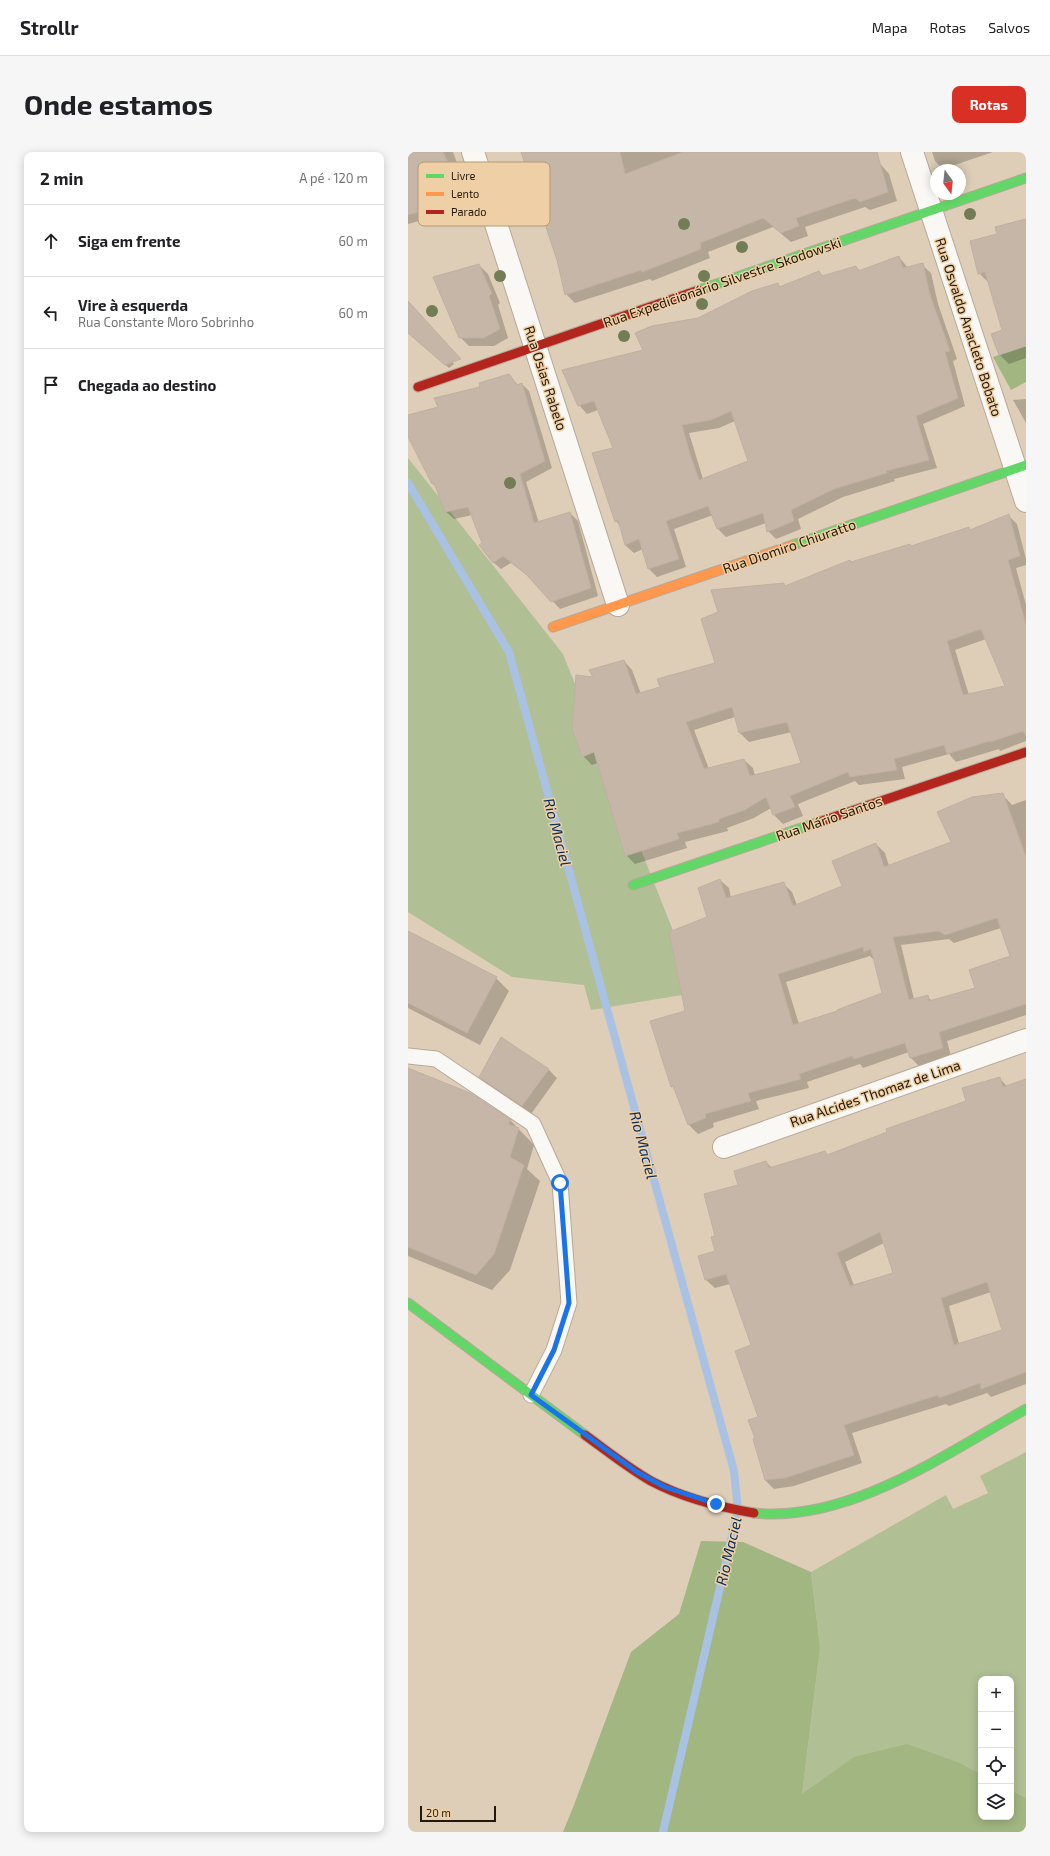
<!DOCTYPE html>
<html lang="pt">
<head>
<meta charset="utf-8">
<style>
  body { margin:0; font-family:"Exo 2",sans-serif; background:#f6f6f6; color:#202124 }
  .controls { position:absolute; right:12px; bottom:12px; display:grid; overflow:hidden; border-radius:8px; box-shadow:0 2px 10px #0003 }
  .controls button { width:36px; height:36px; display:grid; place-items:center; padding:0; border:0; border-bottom:1px solid #e0e0e0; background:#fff; color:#202124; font:20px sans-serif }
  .compass { position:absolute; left:522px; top:12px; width:36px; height:36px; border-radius:50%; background:#fff; box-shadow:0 2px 10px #0003; rotate:165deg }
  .scale { position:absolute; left:12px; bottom:10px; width:76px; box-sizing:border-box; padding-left:4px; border:2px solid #241909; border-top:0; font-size:11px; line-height:14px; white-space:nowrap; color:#241909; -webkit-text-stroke:3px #efd0a6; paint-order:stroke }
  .stop { position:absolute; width:12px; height:12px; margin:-9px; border:3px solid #1a73e8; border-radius:50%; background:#fff }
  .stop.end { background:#1a73e8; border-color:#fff; box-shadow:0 1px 4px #0008 }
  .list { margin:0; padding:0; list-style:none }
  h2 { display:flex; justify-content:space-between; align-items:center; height:52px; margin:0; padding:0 16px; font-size:17px }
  h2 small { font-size:13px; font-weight:400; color:#757577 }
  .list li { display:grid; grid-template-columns:26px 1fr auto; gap:12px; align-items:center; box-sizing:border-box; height:72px; padding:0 16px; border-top:1px solid #e0e0e0 }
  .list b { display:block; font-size:15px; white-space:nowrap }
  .list p { margin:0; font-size:13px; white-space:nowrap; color:#757577 }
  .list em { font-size:13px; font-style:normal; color:#757577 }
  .icon { flex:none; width:22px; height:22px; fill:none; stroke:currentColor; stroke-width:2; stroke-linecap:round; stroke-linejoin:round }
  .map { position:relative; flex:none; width:618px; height:1680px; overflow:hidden; border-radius:8px }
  header { display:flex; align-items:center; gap:24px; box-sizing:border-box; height:56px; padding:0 20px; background:#fff; border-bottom:1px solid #e0e0e0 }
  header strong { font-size:19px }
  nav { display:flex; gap:22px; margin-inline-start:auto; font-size:14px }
  .intro { display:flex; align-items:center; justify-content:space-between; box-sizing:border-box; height:96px; padding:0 24px }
  h1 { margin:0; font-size:28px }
  .button { padding:10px 18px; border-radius:8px; background:#d93025; color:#fff; font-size:14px; font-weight:700 }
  main { display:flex; gap:24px; padding:0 24px }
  aside { flex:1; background:#fff; border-radius:8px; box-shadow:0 2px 10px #0003 }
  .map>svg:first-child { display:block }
  .green { fill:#b1bf95 }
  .forest { fill:#a2b682 }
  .shadow { fill:#0003; fill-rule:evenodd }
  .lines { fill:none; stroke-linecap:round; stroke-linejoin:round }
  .stream { stroke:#a9c2e4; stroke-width:8 }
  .building { fill:#c6b6a7; stroke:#c0b0a1; fill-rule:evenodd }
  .lane-casing { stroke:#b7a998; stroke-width:17 }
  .street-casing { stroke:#b7a998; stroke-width:24 }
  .fast-casing { stroke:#b7a998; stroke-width:11 }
  .slow-casing { stroke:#b7a998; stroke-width:11 }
  .jam-casing { stroke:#b7a998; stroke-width:11 }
  .lane { stroke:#faf8f4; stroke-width:15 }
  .street { stroke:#faf8f4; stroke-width:22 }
  .fast { stroke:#63d668; stroke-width:9 }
  .slow { stroke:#ff974d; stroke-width:9 }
  .jam { stroke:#b3261e; stroke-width:9 }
  .tree { fill:#737d55 }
  .route { stroke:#1a73e8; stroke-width:5 }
  .labels { text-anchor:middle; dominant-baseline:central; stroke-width:3; stroke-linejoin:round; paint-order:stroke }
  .street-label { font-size:14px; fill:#241909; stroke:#efd0a6 }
  .water-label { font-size:15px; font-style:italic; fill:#082d59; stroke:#efd0a6 }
  .key { fill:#efd0a6; stroke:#b29977; stroke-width:1 }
  .key-label { font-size:11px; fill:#241909 }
</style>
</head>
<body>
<header>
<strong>Strollr</strong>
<nav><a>Mapa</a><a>Rotas</a><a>Salvos</a></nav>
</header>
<div class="intro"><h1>Onde estamos</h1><a class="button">Rotas</a></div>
<main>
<aside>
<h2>2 min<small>A pé · 120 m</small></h2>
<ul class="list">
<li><svg class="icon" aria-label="ahead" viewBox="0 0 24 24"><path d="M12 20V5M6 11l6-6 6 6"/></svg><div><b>Siga em frente</b></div><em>60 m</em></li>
<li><svg class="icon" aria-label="left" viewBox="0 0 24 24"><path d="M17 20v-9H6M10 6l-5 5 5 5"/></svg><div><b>Vire à esquerda</b><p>Rua Constante Moro Sobrinho</p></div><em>60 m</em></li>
<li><svg class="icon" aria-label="arrive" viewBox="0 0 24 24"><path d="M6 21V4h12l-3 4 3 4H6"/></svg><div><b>Chegada ao destino</b></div></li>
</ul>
</aside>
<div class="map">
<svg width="618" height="1680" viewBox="0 0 618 1680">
  <rect width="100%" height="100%" fill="#decdb7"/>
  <path class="green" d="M0 306 155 502 264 776 280 842 183 858 176 833 104 825 0 760Z
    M618 1300V1646L603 1638V1527H573V1622L552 1611 394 1642 412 1496 403 1420 538 1343 545 1357 580 1341 572 1324Z"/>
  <path class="forest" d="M618 193V230L603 238 585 205Z
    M293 1389 335 1390 403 1420 412 1496 394 1642 446 1605 499 1592 552 1611 573 1622V1665H603V1638L618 1646V1680H155L166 1653 223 1500 271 1462Z"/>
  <path class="shadow" d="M0 0H45L49 11 44 13 62 54 41 62 39 61 0 72Z
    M114 0H466L469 8 481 22 489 49 462 58 457 55 397 75 400 84 383 90 365 75 300 100 302 106 244 129 242 127 167 151 158 142 149 108Z
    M524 0H585L535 17 527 9Z
    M618 69V206L601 212 592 203 584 182 595 179 581 131 571 121 590 83Z
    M491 105 500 116 514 113 523 121 530 152 549 207 545 209 557 254 515 272 529 316 486 327 487 329 435 345 390 367 393 377 368 387 360 379 358 371 318 385 310 377 305 363 266 377 278 415 249 425 241 417 235 397 226 401 217 393 213 375 208 369 206 296 190 258 179 262 171 253 236 199 290 167 370 133 373 135 411 120 416 125 448 115 452 119ZM327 269 341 310 295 327 281 281 311 276Z
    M71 113 80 122 92 151 90 153 100 186 86 194H61L52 185Z
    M0 150 46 212 41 216 0 181Z
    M101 223 110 233 114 232 121 239 144 316 118 330 131 371 162 361 170 369 190 444 152 457 124 427 103 411 93 417 85 410 75 391 64 363 46 367 38 360 29 336 25 332 0 280V264L31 255 64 238Z
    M618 247V271L605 248Z
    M600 363 609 372 618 407V413L608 416 618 453V589L592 599 591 597 548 610 541 602 494 615 497 627 451 633 447 629 390 652 395 664 375 672 366 663 363 656 346 666 319 676 320 679 277 690 279 696 227 712 218 703 190 611 184 613 175 604 187 526 216 509 224 518 233 542 253 536 309 512 376 432 378 435 442 409 444 411 504 395 560 376 563 378ZM578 487 598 534 561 543 547 498ZM327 565 332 581 341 590 384 580 394 612 347 624 345 616 336 608 301 617 286 578Z
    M594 642 604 653 618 648V863L539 889 543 904 511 914 502 905 501 900 455 916 452 912 399 930 401 936 348 949 351 957 305 971 306 975 290 982 281 973 267 938 264 934 244 869 278 860 300 766 312 728 321 736 323 746 375 731 384 740 389 753 435 735 468 692 477 701 481 714 545 691ZM593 776 603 805 568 837 525 850 519 844 506 847 493 793 541 787 546 791ZM462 804 466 808 476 842 431 860 391 872 378 830Z
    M0 780 88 826 101 839 72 893 0 856Z
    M0 916 62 942 103 969 126 993 119 1017 132 1029 102 1118 84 1138 0 1104Z
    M140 917 149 926 123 962 81 934 72 925Z
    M591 926 599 934 618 928V1232L583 1245 579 1241 541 1254 538 1252 444 1281 454 1311 386 1334 366 1337 357 1328 348 1287 352 1266 345 1194 322 1132 307 1136 298 1128 309 1100 308 1084 331 1034 358 1010 364 1016 417 1000 420 1003 560 950ZM476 1091 486 1121 446 1133 437 1110ZM583 1140 595 1179 551 1192 541 1154Z"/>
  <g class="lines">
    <path class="stream" d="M0 331 101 500 326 1319 330 1358 255 1680"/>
  </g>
  <path class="building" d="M0 0H35L48 27 55 47 33 55 31 54 0 63Z
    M113 0H212L217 22 275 0H469L480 40 452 50 447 46 388 66 391 74 373 81 355 66 292 91 293 97 234 120 233 118 157 143 149 108Z
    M618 67V194L591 203 583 182 594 178 577 120 570 122 562 89 589 82 587 75Z
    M491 104 495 116 515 111 522 143 542 199 537 200 550 246 508 264 521 308 478 319 479 321 426 337 383 358 386 369 359 380 355 361 309 377 300 354 258 369 271 407 240 417 231 387 217 393 210 368 207 370 184 301 205 296 186 249 170 254 154 218 235 198 227 181 244 174 290 166 344 139 370 131 371 135 411 119 414 124 448 114 450 119ZM323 259 340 309 291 328 282 302 274 273 303 268Z
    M71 112 84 142 81 144 92 177 76 186H51L25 125Z
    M0 149 53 207 37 213 0 181Z
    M101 222 109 233 114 231 137 309 112 322 126 371 162 360 183 436 143 450 118 422 95 404 85 411 71 393 74 391 60 355 37 360 26 331 24 332 0 285V263L30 255 26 246 72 235 71 231Z
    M601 362 612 404 600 408 618 473V584L615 579 582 590V589L539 602 536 593 486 607 489 618 442 625 440 620 382 644 387 655 365 663 358 645 337 658 311 667V670L269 681 271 687 217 704 186 600 174 605 164 577 168 523 185 525 181 518 216 508 228 542 252 535 249 527 307 511 293 467 310 460 303 438 376 431 377 434 442 408 443 410 502 392 503 394 561 375 562 378ZM573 477 597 534 555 543 539 489ZM324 555 331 581 379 570 393 611 342 624 336 607 296 617 278 570Z
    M595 641 618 705V852L531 880 535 896 502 906 497 891 446 907 444 904 391 922 393 927 340 941 343 949 297 962 298 966 280 973 265 934 263 935 242 869 277 859 261 780 299 765 290 736 312 727 318 746 376 730 385 754 434 734 424 709 468 691 476 715 543 690 529 660 564 645ZM589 766 602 804 561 818 567 836 521 849 520 843 501 848 485 785 531 779 537 783ZM455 795 456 800 463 797 474 841 429 858V859L385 873 370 822Z
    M0 779 89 825 59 881 0 851Z
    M93 885 141 917 114 954 71 925Z
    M0 916 62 941 103 968 100 972 111 976 102 1005 116 1013 86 1102 68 1123 0 1095Z
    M592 925 595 935 618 927V1220L573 1237 572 1231 531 1246 530 1243 436 1273 446 1303 377 1326 357 1328 345 1287 347 1286 340 1268 350 1265 327 1199 343 1193 318 1122 297 1128 290 1104 307 1099 303 1085 307 1084 296 1042 330 1033 326 1019 358 1009 361 1016 417 999 419 1003 479 980 478 977 558 949 554 936ZM472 1080 485 1121 442 1134 429 1101ZM579 1130 594 1178 546 1193 533 1146Z"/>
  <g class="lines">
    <defs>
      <path id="lane" d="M0 904 28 907 125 972 152 1031 161 1151 146 1198 123 1243"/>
      <path id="street" d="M65 0 210 453
        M504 0 618 349
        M316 995 618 888"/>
      <path id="fast" d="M291 138 618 26
        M385 393 618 313
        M225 733 411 670
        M0 1151 177 1283
        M346 1361C441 1371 539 1301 618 1257"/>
      <path id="slow" d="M145 475 385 393"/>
      <path id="jam" d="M10 235 291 138
        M411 670 618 600
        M177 1283C199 1299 220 1316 243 1329 275 1346 311 1355 346 1361"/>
    </defs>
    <use href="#lane" class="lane-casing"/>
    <use href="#street" class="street-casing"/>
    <use href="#fast" class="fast-casing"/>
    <use href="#slow" class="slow-casing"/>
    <use href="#jam" class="jam-casing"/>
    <use href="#lane" class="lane"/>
    <use href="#street" class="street"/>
    <use href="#fast" class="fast"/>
    <use href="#slow" class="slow"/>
    <use href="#jam" class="jam"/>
  </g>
  <g class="tree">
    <circle cx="562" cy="62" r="6"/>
    <circle cx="276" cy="72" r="6"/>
    <circle cx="334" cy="95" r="6"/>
    <circle cx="92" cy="124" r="6"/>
    <circle cx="296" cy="124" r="6"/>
    <circle cx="294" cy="152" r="6"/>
    <circle cx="24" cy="159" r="6"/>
    <circle cx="216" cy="184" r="6"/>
    <circle cx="102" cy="331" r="6"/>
  </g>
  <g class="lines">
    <path class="route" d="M152 1031 161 1151 146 1198 123 1243 229 1320 257 1335 308 1352"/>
  </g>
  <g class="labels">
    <g class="street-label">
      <text transform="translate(314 130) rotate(-19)">Rua Expedicionário Silvestre Skodowski</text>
      <text transform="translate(561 175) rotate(72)">Rua Osvaldo Anacleto Bobato</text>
      <text transform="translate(138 226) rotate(72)">Rua Osias Rabelo</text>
      <text transform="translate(381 394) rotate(-19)">Rua Diomiro Chiuratto</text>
      <text transform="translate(421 666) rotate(-19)">Rua Mário Santos</text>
      <text transform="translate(467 941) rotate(-19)">Rua Alcides Thomaz de Lima</text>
    </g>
    <g class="water-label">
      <text transform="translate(150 680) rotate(75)">Rio Maciel</text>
      <text transform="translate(236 993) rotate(75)">Rio Maciel</text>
      <text transform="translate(320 1399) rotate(-77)">Rio Maciel</text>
    </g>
  </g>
  <rect x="10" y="10" width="132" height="64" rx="6" class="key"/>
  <rect x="18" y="22" width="18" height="4" fill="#63d668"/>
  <rect x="18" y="40" width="18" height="4" fill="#ff974d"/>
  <rect x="18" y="58" width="18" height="4" fill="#b3261e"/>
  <g class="key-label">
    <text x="43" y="28">Livre</text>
    <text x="43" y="46">Lento</text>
    <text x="43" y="64">Parado</text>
  </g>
</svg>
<div class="controls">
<button>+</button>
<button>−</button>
<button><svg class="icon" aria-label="locate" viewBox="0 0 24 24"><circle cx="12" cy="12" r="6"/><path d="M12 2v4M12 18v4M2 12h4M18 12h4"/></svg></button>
<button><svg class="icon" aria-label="layers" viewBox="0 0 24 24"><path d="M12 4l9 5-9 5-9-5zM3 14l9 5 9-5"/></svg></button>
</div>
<svg class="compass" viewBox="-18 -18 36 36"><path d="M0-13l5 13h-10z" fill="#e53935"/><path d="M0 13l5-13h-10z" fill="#757577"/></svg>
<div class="scale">20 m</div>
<div class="stop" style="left:152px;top:1031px"></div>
<div class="stop end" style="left:308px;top:1352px"></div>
</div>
</main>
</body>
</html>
